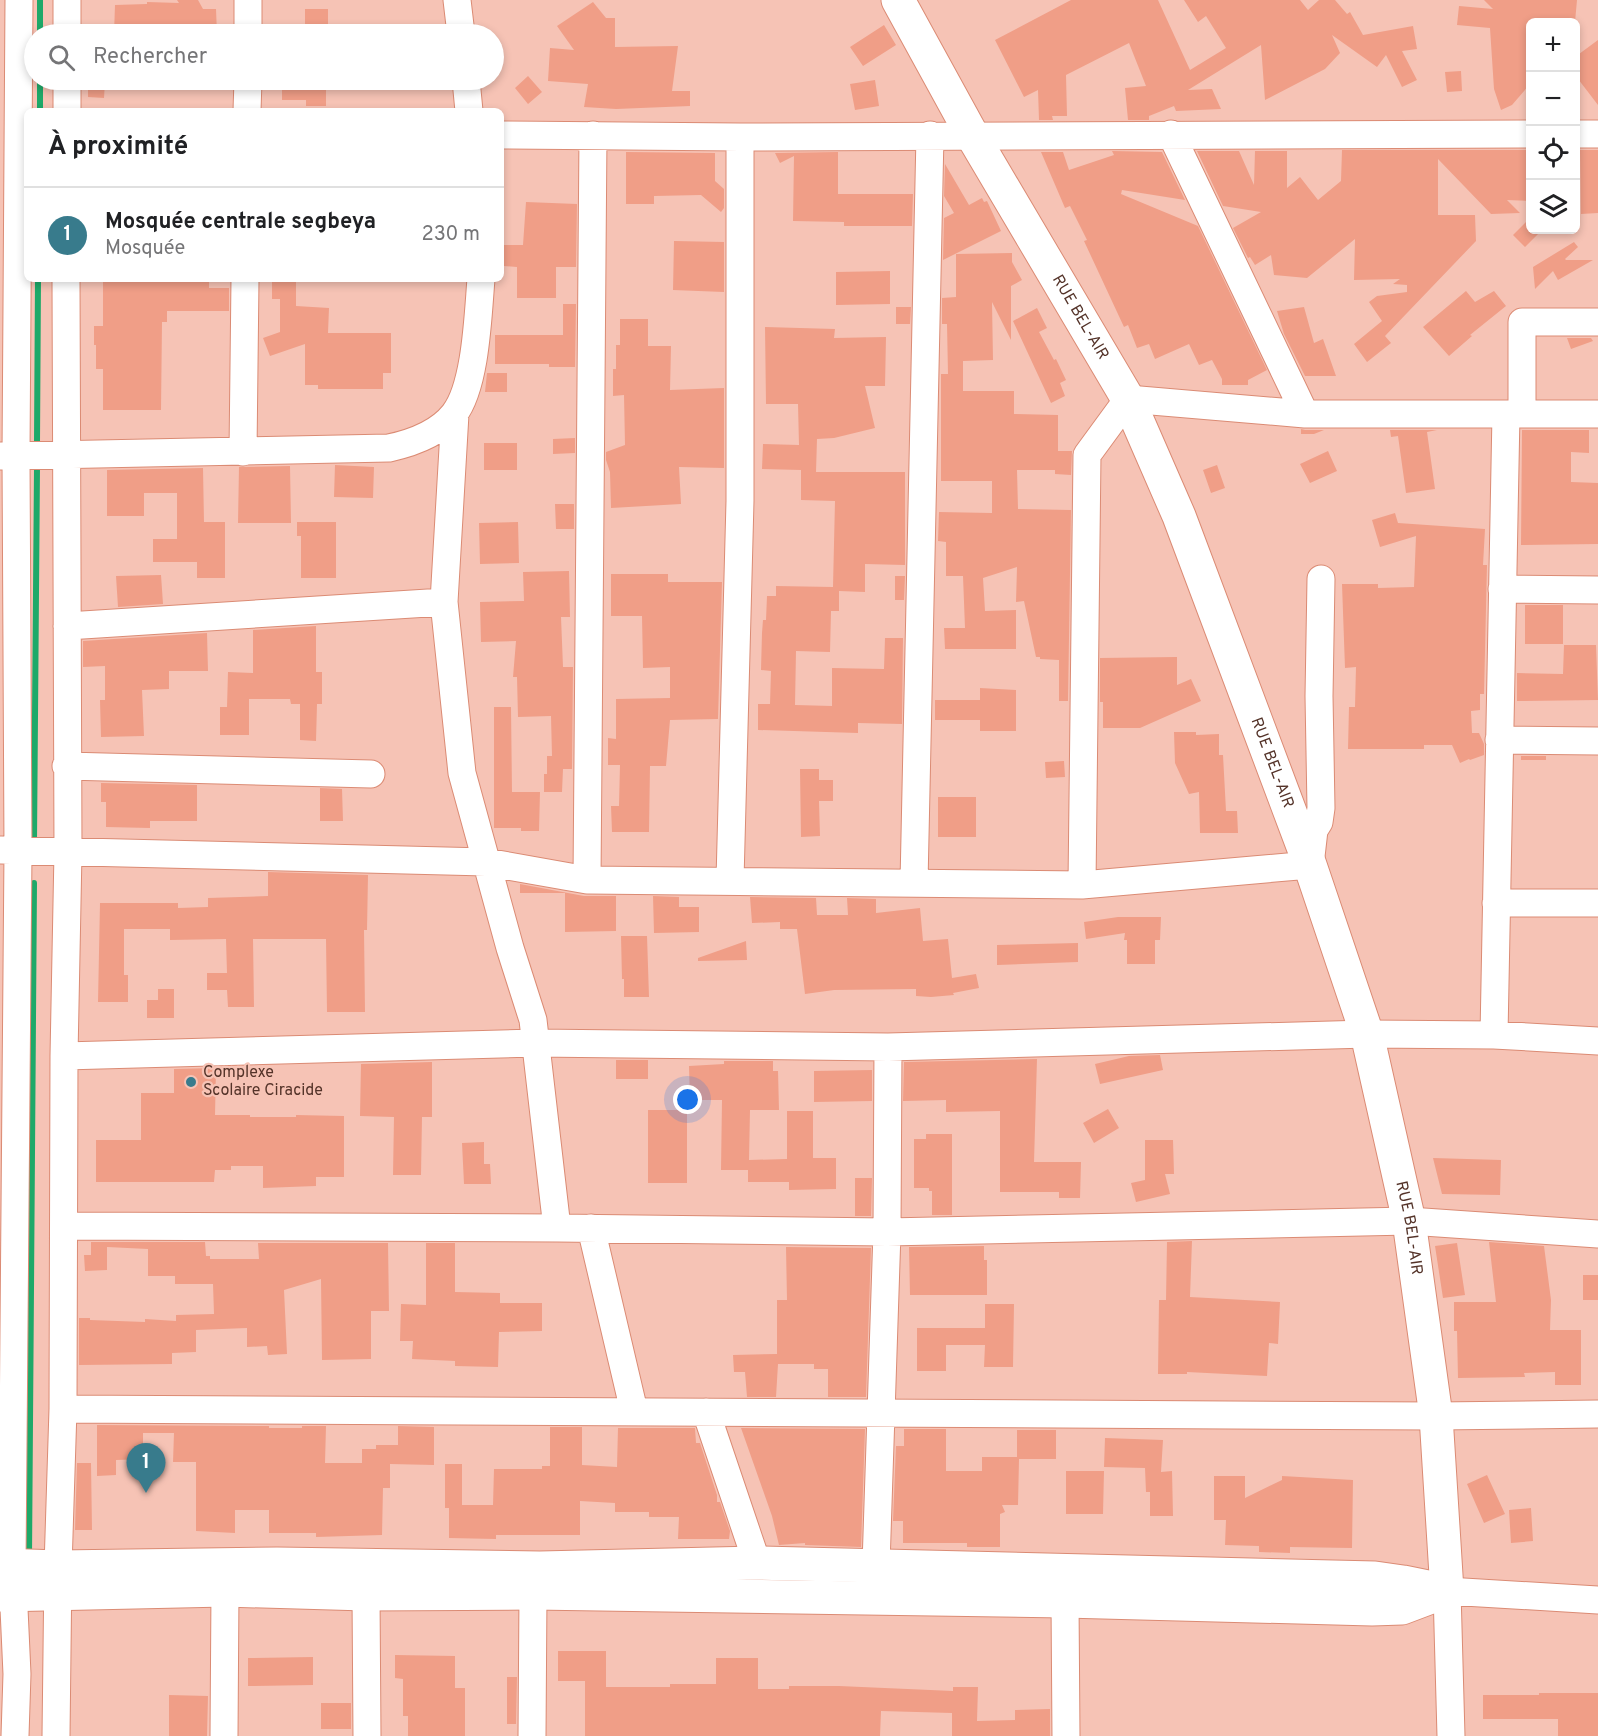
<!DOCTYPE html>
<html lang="fr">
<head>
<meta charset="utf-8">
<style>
  body { margin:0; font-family:Overpass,sans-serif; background:#f2f2f2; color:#202124 }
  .controls { position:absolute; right:18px; top:18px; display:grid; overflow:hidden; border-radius:9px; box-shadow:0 3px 9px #0003 }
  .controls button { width:54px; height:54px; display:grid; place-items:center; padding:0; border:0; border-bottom:2px solid #e0e0e0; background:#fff; color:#202124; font:30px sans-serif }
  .you { position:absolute; left:688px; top:1100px; width:21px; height:21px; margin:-15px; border:4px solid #fff; border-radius:50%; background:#1a73e8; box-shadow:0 0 0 9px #1a73e833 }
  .badge { display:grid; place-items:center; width:39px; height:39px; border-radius:50%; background:#387b8c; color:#fff; font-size:20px; font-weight:700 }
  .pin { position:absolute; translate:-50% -50px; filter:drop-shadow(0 2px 3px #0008) }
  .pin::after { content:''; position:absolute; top:32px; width:21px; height:18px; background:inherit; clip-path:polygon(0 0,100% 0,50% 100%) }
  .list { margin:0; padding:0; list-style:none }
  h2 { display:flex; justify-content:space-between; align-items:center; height:78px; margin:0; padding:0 24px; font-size:26px }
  h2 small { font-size:20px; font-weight:400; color:#757577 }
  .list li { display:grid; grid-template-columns:39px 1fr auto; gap:18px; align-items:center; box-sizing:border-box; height:96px; padding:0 24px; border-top:2px solid #e0e0e0 }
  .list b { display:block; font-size:22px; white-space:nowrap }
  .list p { margin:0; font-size:20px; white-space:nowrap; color:#757577 }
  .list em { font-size:20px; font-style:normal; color:#757577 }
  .icon { flex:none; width:33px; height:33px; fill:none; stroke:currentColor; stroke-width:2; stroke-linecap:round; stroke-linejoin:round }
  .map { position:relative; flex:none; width:1598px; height:1736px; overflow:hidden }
  .search { position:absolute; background:#fff; box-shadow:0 3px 9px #0003; left:24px; top:24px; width:480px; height:66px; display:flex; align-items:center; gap:15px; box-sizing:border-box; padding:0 21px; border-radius:33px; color:#757577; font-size:22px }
  .panel { position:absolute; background:#fff; box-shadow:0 3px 9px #0003; left:24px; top:108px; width:480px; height:174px; border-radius:9px }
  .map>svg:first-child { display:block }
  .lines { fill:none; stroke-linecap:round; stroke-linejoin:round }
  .stream { stroke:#1ea969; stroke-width:6 }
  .building { fill:#f09e87 }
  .minor-casing { stroke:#db8b74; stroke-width:29 }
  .major-casing { stroke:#db8b74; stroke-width:35 }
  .minor { stroke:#fff; stroke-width:27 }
  .major { stroke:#fff; stroke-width:33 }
  .poi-dot { fill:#387b8c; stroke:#f6c3b5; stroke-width:2 }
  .labels { text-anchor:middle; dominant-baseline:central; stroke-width:4.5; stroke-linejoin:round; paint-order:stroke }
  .street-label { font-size:16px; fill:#543329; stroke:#f6c3b5 }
  .poi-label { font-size:16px; fill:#543329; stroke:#f6c3b5; text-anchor:start }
</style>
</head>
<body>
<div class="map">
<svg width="1598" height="1736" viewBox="0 0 1598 1736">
  <rect width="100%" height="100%" fill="#f6c3b5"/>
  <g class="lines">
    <path class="stream" d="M40 34V0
      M40 111V80
      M37 442 38 279
      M34 842 37 468
      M29 1558 34 883"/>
  </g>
  <path class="building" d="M177 0H198L203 9H216L217 34H192L191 26 176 29 175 27 149 26V34H114L115 5 147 4V2L179 3Z
    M1071 0H1158L1190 70 1226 48 1206 16 1198 22 1184 0H1300L1308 10 1319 0H1335L1347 14 1350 12 1363 35 1413 26 1417 49 1402 51 1417 80 1402 87 1386 55 1377 67 1332 35 1340 53 1325 69 1265 100 1261 45 1188 90 1212 89 1221 109 1176 111 1174 106 1149 116V120H1128L1125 88 1146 86 1129 43 1066 75 1067 116H1052L1053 120H1039L1038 90 1024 97 995 40Z
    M1484 0H1577L1575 22H1530V84L1512 105 1501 110 1494 89 1490 28 1457 25 1459 6 1493 9Z
    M593 2 606 18H615V47L678 46 672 91H690V106L616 109 584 107 588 84 548 81 550 48 574 50 557 26Z
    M305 9H328V28H305Z
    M884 25 896 45 863 66 850 47Z
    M1598 40V105L1575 75V57Z
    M1461 71 1462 91 1447 92 1445 72Z
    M528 76 542 92 528 104 515 88Z
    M282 80H326V106H306V100H282Z
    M875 80 879 106 855 110 850 84Z
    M88 81H105L104 98 88 97Z
    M1342 150H1530V201L1507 200 1520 213 1491 214 1438 159V215H1475L1476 241 1385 336 1391 343 1367 362 1354 344 1382 321 1369 302 1377 296 1407 292V285L1393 284 1400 279 1354 280 1355 239 1307 278 1274 275 1271 255 1255 265 1250 257 1248 258 1233 228 1261 212 1223 206 1197 151H1239L1254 185 1255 151H1287V188L1300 177 1318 200 1341 181Z
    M1580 150H1598V213L1581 214Z
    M1112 151 1162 152 1185 200 1122 190 1121 194 1198 226 1267 370 1248 380V385H1222V379L1212 360 1199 365 1189 344 1155 359 1149 344 1137 348 1128 325 1124 327 1084 241 1087 240 1070 206 1065 208 1041 152H1063L1069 170 1114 155Z
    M626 152 715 153V181L724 189V208L721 212 701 195 654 196V204H626Z
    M838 152V194H913L912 226H844V222L793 221 794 156 780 163 775 153Z
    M945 164 969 205 982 198 984 202 987 201 1001 231 943 260 944 218 954 213 944 196Z
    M526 202 577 204 576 267H556V298H517V267L504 266V245H523Z
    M1528 220 1530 223V230H1537L1540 232 1525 247 1513 235Z
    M674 241 724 242V292L673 290Z
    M1574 242 1578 247 1565 259 1566 260H1593L1558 280 1553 271 1535 289 1533 267Z
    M1012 253V262L1022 280 1011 286V340L992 302 993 360 963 361V391H1014V414L1058 415V451H1072L1071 475 1055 474V470H1017L1018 509 1071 510 1068 701H1059V660L1040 659V657H1036L1024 601 1016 602 1017 567 983 578 985 611 1016 610V649H945L944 628H965L963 576H946V542L938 541 939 512 992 513V481H941V374H948L947 324H942V298L956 297V254Z
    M890 271V304L836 305V272Z
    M103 279H209V288H229V311H167V322H162L161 410H103V369H96V345H94V326H103Z
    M272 279H296V306L329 308 328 333H391V373H383V389H318V385H305V344L270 356 263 338 280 332V299H272Z
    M1466 291 1475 302 1494 291 1506 306 1470 335 1472 336 1449 356 1423 327Z
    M563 304H576L575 367H549V364H495V335H563Z
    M896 307H911L910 324H896Z
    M1304 307 1314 343 1323 339 1336 376H1305L1284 334 1277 311Z
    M1037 308 1047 328 1039 332 1054 360 1056 359 1066 380 1060 383 1065 396 1051 403 1013 321Z
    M620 319H648V346H671L670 390 724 388V468L679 467 681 504 611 508 610 472 606 460V452L625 445 624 395 613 396V369H616V345H620Z
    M765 327 835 329 834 338 886 337 885 386H865L875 428 834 438 817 439 816 472H905V565L865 564V592L839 591V611H831L830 652 796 651 795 705 832 706V668L884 669 885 638H903L902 724 858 723V733L758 730V704H770L771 671 761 670 762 633 763 620H766L767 596H776V586L833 587 835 501 801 500V470L762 469 763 444 799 445 798 404H766Z
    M1567 338H1591L1593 341 1571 349Z
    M487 373H507V392H485Z
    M1301 429 1305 430H1324L1314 434H1301Z
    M1390 430H1437L1427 432 1435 489 1406 493 1398 436 1391 437Z
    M1522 430H1589V453L1571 452V482L1598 483V544L1521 545Z
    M575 438V453L553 454V439Z
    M484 443H517V470H484Z
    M1328 451 1337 471 1310 483 1300 464Z
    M335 465 374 467 373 498 334 497Z
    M1217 465 1225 488 1211 493 1203 470Z
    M290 466 291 523H238L239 467Z
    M203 468 204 522H225V578H197V562H153V539H177V493H144V516H107V470Z
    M555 504H574V529H556Z
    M1395 513 1398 523 1485 529 1483 565H1487L1484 694H1480V710L1471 711 1472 733H1479L1484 744V755L1470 760 1469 759 1460 763 1452 745H1424V749H1348L1349 707H1355L1356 667 1345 668 1342 584H1378V588L1414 587 1416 536 1380 547 1372 520Z
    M297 522H336V578H301V536H297Z
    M518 522 519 563 480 564 479 523Z
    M569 571 570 617H561L563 667H573L572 769H563L562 792H544V774H547V756H552L551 716 518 717 517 677H513L516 641 481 642 480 602 524 601 523 572Z
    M611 574H668V582H722L718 719 670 720 666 766H650L649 832H612L611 806H619L620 765H608V738L616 739V699L670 698V667L643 668 642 616H611Z
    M161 575 163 604 118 607 116 576Z
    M895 576H905L904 600H895Z
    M1525 605H1563V644H1525Z
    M316 626V672H322V704H317L316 741 300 740V704H291L290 699H249V735H220V707H227L228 672 253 673V630Z
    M207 633 208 671H169V689L142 690 144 736 101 737 100 700H105V666L83 667V641Z
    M1564 645H1596L1598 700 1517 701V673L1563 674Z
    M1177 657V685L1191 679 1201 701 1140 728H1103V702H1100V658Z
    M980 688 1016 690V731H980V720H935V700H980Z
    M494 707H511L512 792H540L539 831H521V828H494Z
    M1174 732H1196V735L1219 734V755H1223L1226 811H1237L1238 833H1200L1199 792 1189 794 1175 763Z
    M1521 756H1546V760H1521Z
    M1064 761 1065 777 1046 778 1045 762Z
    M800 769H819V780H833V801H819L820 836 801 837Z
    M101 783 197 785V821H150V828L106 827V802H101Z
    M320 788 342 789 343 821H320Z
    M938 797H976V837H938Z
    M268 872 368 875 367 930H364L365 1012H327L326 939H253L254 1007H228L227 990H207V973H227L226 939 170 940V929H124V975H128V1002H98L100 903H178V908L208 907V898L268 896Z
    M520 884 584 896H616V931L565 932V893H520Z
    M653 896 679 897V907H699V932L654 933Z
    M750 897 816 898 817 915H848L847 898 876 899V913L920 908 923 941 948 939 952 978 976 974 979 988 953 993 954 995 931 997 916 996V989L834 990 805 994 797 929H780V922L752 923Z
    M1118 917H1161L1160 940H1155V964H1127V940H1124L1125 933 1086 939 1084 922Z
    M621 936H647L649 997H624V979H622Z
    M746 941 747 960 698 961V958Z
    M1078 943V962L997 965V945Z
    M158 989H174V1018H147V1000H158Z
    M1160 1055 1163 1070 1100 1084 1095 1064 1129 1056Z
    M1037 1059 1034 1162H1081L1080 1198H1059V1192H1000V1111L946 1112V1100L903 1101 904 1062Z
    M616 1060H648V1079H616Z
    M724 1061H773V1071H778L779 1110H750L749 1160 787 1159V1111H813V1158H836V1189L789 1190V1182H748V1170H721L722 1100H690L689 1066 724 1064Z
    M432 1062V1117H422L421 1175H393L394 1117 360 1116 361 1064Z
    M216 1068 215 1115H250V1117H296V1115L344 1116V1177H316V1186L263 1188V1166H231V1170H215L214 1182H96V1140H141V1093H174V1069Z
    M872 1070V1101L814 1102V1071Z
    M1108 1109 1119 1128 1094 1143 1083 1123Z
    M648 1110H687V1183H648Z
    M926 1134H952V1215H932V1191H929V1188H914V1139H926Z
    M1145 1140H1173L1174 1174H1165L1170 1194 1136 1202 1131 1183 1145 1180Z
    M484 1142V1164H490L491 1184H464L462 1143Z
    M1433 1158 1501 1160 1500 1195 1442 1194Z
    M855 1178H872L871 1216H855Z
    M1192 1241 1190 1297 1280 1302 1278 1344 1269 1343 1267 1376 1187 1372V1374H1158L1159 1300H1166L1167 1242Z
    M91 1242H205L206 1256H210V1259H259L258 1243H388L389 1311H371V1359L322 1360 321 1279 284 1290 287 1354 268 1355 267 1346 247 1347V1328L196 1330V1352L172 1353V1364L79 1365V1318H90V1320L145 1322V1319L176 1321V1315L214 1314 213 1284H175V1276H148V1249L107 1247V1270L85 1271 84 1255H91Z
    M1489 1242 1544 1246 1551 1300 1550 1330H1581V1385H1555V1372L1524 1373 1525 1377 1458 1378 1457 1331H1454V1302H1496Z
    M426 1243H455V1292L500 1293V1303H542V1331L499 1332 498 1367 455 1366V1361L412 1359 413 1341H400L401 1304 426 1305Z
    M1457 1243 1465 1295 1443 1298 1435 1246Z
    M984 1246V1260H987V1295H910L909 1247Z
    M786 1247 871 1248 866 1397H828V1369H814V1364H778L776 1397H747L745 1372H734L733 1355 777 1354V1300H787Z
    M1583 1275H1598V1300H1583Z
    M985 1304H1014L1013 1367H984L985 1345H946V1371H917V1328H985Z
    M97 1425 269 1426V1428H302V1426H326L325 1463H362V1449H376V1445H398V1426L434 1427V1465L390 1464V1488H383L382 1535 316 1537V1533H269V1510H235V1533L196 1531V1462H173L174 1433H143V1459L116 1460V1475L97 1476Z
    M550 1427H582V1465L617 1467 618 1428H695L696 1443H700L717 1495V1502H720L730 1531 729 1539H678L679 1517H649V1512H615V1503L580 1501V1535H496V1539L449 1538V1508H445V1464H462V1505H493L494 1469H542V1466H550Z
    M741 1428 865 1429 861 1547 805 1545V1543L779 1545 772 1516Z
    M904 1429H946V1471H982V1457H1017V1430H1056V1459H1019L1018 1505H1002L1005 1512 1000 1514V1547H967V1543H903V1521H893L896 1446H904Z
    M1105 1438 1163 1440 1161 1472 1172 1471 1173 1516H1150V1492H1146L1145 1468 1104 1467Z
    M77 1463H91L92 1530H75Z
    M1066 1471H1104L1103 1514H1066Z
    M1487 1475 1505 1514 1484 1523 1467 1484Z
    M1214 1476H1245V1498L1282 1480V1476L1353 1480 1352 1548 1290 1547V1553L1259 1552V1546L1225 1545 1226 1520H1214Z
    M1531 1508 1533 1541 1511 1543 1509 1510Z
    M558 1651H606V1687H670V1684H716V1658H758V1689H789V1686H839L953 1691V1687H978L977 1721 1015 1720V1710L1050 1709V1736H952V1713L881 1711 880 1736H585V1681H558Z
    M395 1655 455 1656V1688H465V1736H408V1716H403V1679L395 1678Z
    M313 1657V1685L248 1686V1658Z
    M507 1677H517L516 1724H507Z
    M1539 1693H1598V1736H1558V1719H1483V1695H1539Z
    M169 1695 208 1696 207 1736H169Z
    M321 1703H351V1729H321Z"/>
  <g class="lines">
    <defs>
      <path id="minor" d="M457 0 461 34
        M67 34V0
        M248 34V0
        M466 80 469 111
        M67 111V80
        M247 111 248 80
        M1171 134 1305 414
        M1576 134H1598
        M501 135 740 137 1530 134
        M455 414 444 602 462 773 510 948 533 1020 557 1228
        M1522 414V322H1598
        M243 452 245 279
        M0 456 389 448C412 443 439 433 454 414 476 386 478 314 481 279
        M1502 589 1598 590
        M67 626 444 602
        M1499 740 1598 741
        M66 766 371 774
        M1 850 486 862 587 880 1082 885 1310 865 1314 830 1319 822 1321 808 1319 696 1321 579
        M587 880 593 135
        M730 880 740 501V137
        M914 883 930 135
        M1082 885 1087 455 1128 399 1305 414H1598
        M1496 903H1598
        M1494 1035 1506 414
        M64 1056 535 1043 888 1047 1367 1034 1494 1035 1598 1041
        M64 1226 557 1228 887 1232 1409 1221 1598 1234
        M591 1228 634 1411
        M63 1409 1436 1416 1598 1414
        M706 1412 757 1563
        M876 1565 887 1232 888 1047
        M366 1594 367 1736
        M1065 1601 1066 1736
        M15 1736 17 1674 12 1565 18 851 16 456 19 0
        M56 1736 58 1567 63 1409 64 1056 68 852 66 279
        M224 1736 225 1590
        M532 1736 533 1593
        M1451 1736 1447 1591 1598 1600"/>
      <g id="major">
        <path id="s1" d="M898 0 972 135 1128 399 1179 516 1310 865 1367 1034 1409 1221 1436 1416 1447 1591"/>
        <path d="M0 1565 58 1567 277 1564 540 1568 757 1563 1375 1578 1403 1582 1447 1591"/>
        <path d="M0 1595 225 1590 366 1594 533 1593 1065 1601 1372 1609 1402 1608 1447 1591"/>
      </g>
    </defs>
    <use href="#minor" class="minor-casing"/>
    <use href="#major" class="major-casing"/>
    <use href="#minor" class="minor"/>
    <use href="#major" class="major"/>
  </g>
  <circle class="poi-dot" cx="191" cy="1082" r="6"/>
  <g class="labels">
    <g class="street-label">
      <text stroke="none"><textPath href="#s1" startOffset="366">RUE BEL-AIR</textPath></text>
      <text stroke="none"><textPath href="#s1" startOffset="852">RUE BEL-AIR</textPath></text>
      <text stroke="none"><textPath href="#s1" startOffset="1338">RUE BEL-AIR</textPath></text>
    </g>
    <g class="poi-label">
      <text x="203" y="1073">Complexe<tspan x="203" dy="18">Scolaire Ciracide</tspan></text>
    </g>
  </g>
</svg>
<div class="controls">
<button>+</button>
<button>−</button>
<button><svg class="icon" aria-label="locate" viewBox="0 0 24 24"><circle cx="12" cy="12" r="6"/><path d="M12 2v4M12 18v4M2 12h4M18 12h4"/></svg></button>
<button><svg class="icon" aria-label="layers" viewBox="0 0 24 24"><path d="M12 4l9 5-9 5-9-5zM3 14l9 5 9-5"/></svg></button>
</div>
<div class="you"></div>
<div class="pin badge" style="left:146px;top:1493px">1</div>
<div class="search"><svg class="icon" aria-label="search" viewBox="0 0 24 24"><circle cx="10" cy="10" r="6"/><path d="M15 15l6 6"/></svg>Rechercher</div>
<section class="panel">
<h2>À proximité<small></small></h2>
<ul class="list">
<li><span class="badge">1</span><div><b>Mosquée centrale segbeya</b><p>Mosquée</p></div><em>230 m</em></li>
</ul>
</section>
</div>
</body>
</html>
